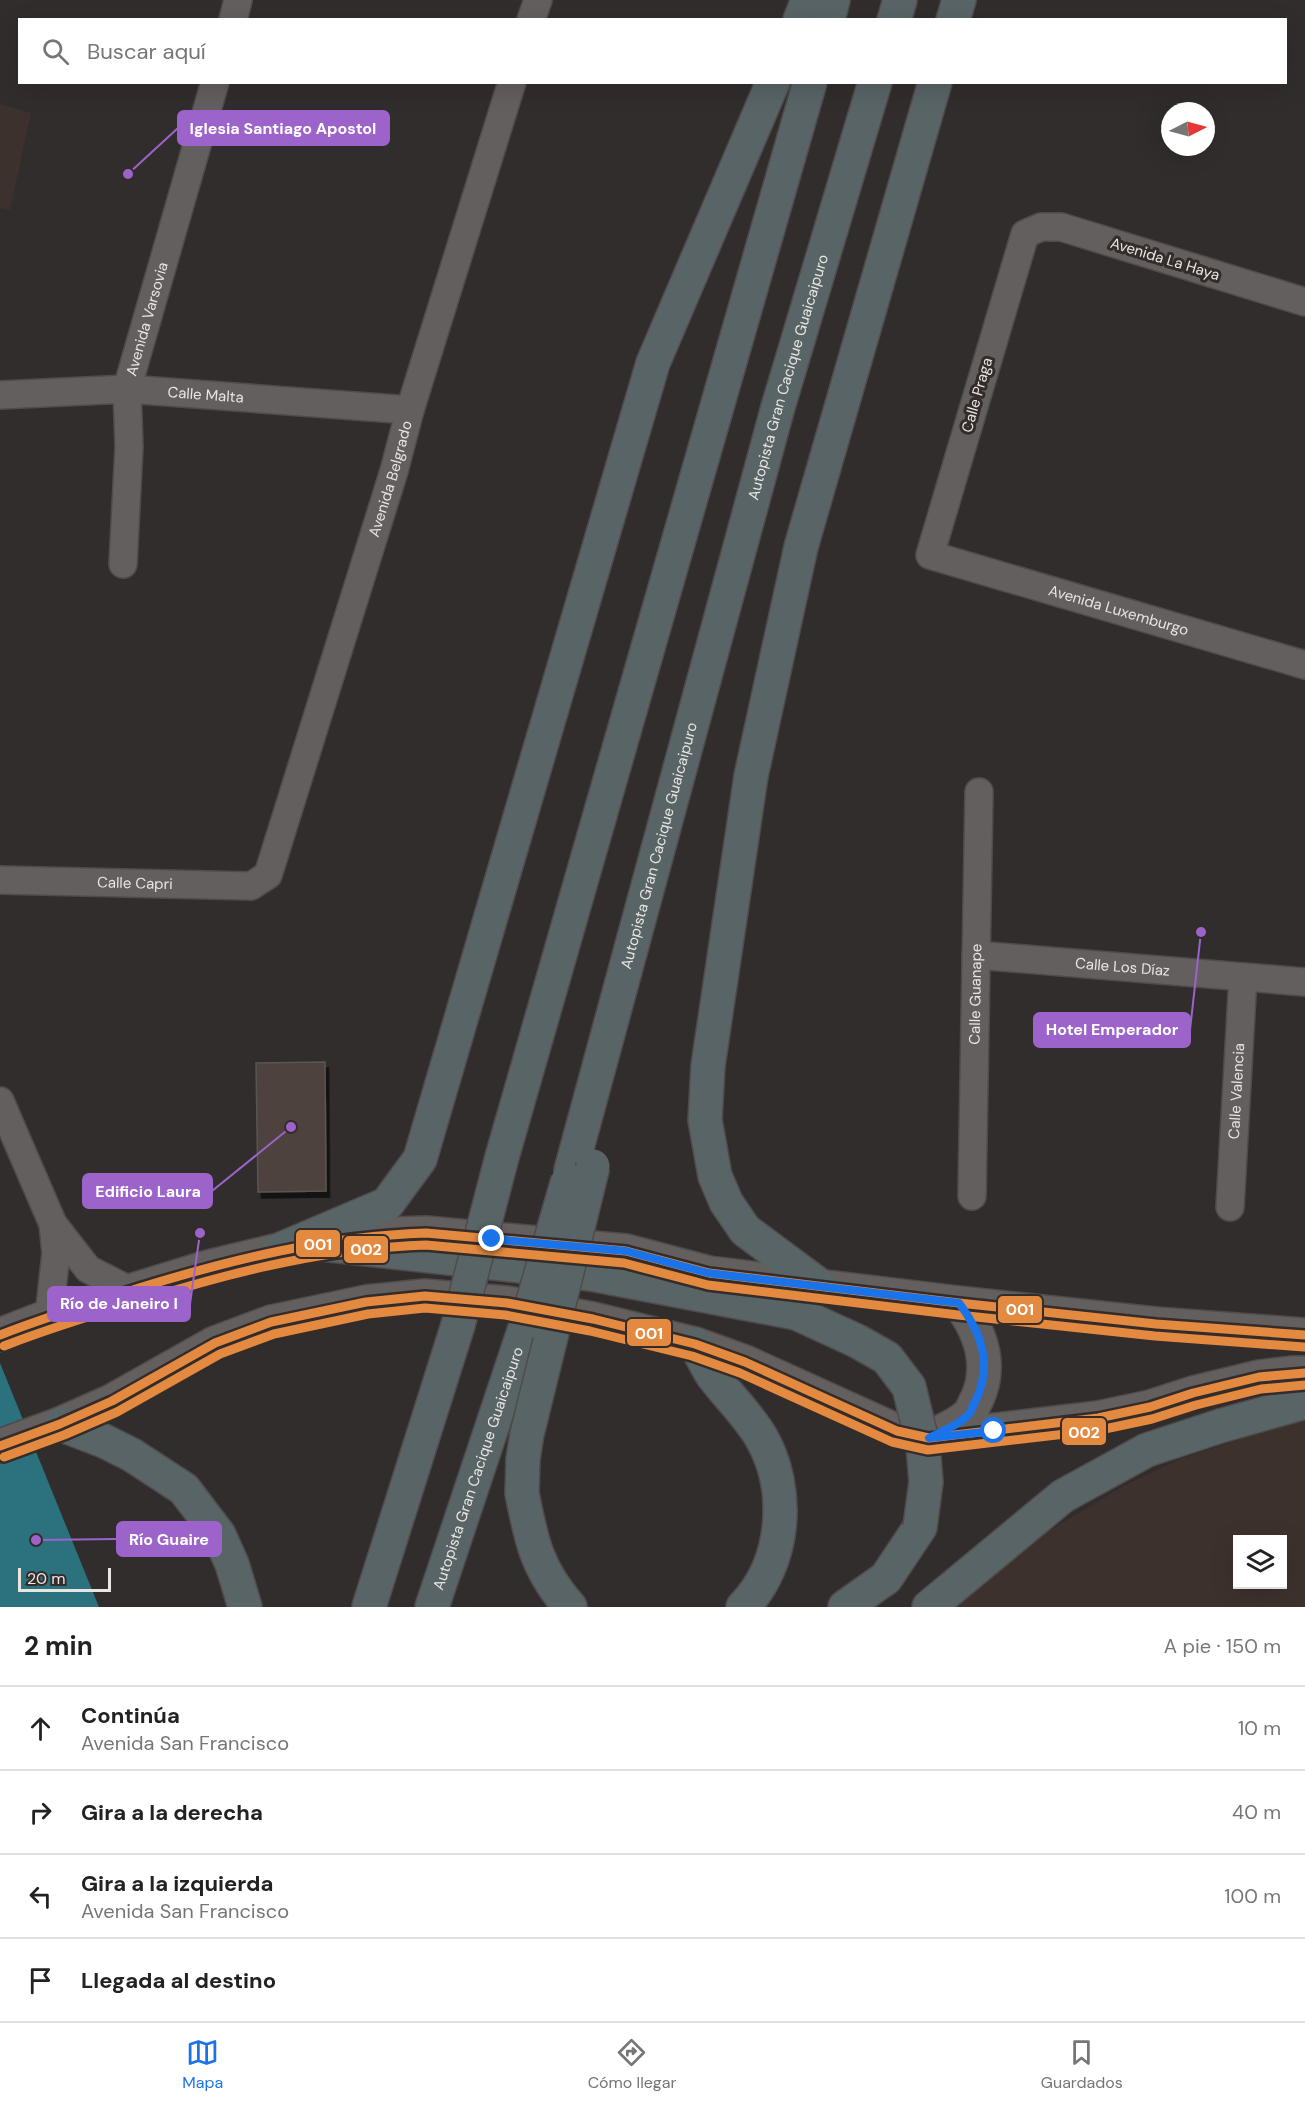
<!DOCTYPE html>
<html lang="es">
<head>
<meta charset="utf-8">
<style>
  body { margin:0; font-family:"DM Sans",sans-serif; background:#f2f2f2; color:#222 }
  .controls { position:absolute; right:18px; bottom:18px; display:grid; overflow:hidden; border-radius:0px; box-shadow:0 6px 24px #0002 }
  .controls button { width:54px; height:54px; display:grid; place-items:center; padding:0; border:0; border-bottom:2px solid #e0e0e0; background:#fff; color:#222; font:30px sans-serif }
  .compass { position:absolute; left:1161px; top:102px; width:54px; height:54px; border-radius:50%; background:#fff; box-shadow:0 6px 24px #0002; rotate:84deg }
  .scale { position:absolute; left:18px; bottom:15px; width:93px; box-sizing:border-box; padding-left:6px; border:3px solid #e9e5e3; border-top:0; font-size:16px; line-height:21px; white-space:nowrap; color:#e9e5e3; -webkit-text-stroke:4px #332c2a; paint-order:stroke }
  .stop { position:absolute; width:18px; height:18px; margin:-14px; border:4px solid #1a73e8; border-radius:50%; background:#fff }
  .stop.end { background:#1a73e8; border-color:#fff; box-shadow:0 2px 6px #0008 }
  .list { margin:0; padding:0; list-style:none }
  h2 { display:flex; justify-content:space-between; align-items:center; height:78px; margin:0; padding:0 24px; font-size:26px }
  h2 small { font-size:20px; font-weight:400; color:#767676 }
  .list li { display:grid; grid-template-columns:39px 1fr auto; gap:18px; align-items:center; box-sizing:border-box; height:84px; padding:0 24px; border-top:2px solid #e0e0e0 }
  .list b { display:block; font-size:22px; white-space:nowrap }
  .list p { margin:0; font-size:20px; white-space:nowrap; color:#767676 }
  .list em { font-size:20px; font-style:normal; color:#767676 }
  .icon { flex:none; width:33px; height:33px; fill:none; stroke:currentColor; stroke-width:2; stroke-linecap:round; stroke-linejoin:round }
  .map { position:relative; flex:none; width:1305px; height:1607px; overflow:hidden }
  .search { position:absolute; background:#fff; box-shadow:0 6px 24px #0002; left:18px; right:18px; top:18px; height:66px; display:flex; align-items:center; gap:15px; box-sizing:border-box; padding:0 21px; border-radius:0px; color:#767676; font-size:22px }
  .sheet { height:414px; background:#fff }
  nav { display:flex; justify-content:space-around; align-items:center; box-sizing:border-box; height:84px; border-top:2px solid #e0e0e0; background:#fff; font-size:16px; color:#767676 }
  nav a { display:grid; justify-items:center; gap:3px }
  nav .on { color:#1a73e8 }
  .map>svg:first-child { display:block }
  .built { fill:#3d312d; fill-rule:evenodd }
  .water { fill:#2c717e }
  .building { fill:#4e423d; stroke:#595554; stroke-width:1.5; filter:url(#shadow) }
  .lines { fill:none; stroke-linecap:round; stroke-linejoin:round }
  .street-casing { stroke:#4f4b4a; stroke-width:30 }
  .secondary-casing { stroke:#4f4b4a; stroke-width:36 }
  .highway-casing { stroke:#4f4b4a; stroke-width:36 }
  .street { stroke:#625f5e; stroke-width:27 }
  .secondary { stroke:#625f5e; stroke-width:33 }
  .highway { stroke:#596466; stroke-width:33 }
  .highway-bridge-casing { stroke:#4f4b4a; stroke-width:36; stroke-linecap:butt }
  .highway-bridge { stroke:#596466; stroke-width:33 }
  .bus-1-casing { stroke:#332c2a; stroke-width:14 }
  .bus-2-casing { stroke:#332c2a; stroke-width:14 }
  .bus-1 { stroke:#e48a40; stroke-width:9 }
  .bus-2 { stroke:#e48a40; stroke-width:9 }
  .route { stroke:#1a73e8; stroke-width:8 }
  .labels { text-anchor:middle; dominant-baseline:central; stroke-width:6; stroke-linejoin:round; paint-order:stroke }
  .street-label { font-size:15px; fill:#e9e5e3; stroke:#332c2a }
  .leader { fill:none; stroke:#9c64ca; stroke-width:2 }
  .callout-dot { fill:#9c64ca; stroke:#332c2a; stroke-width:2 }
  .callout { fill:#9c64ca; stroke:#9c64ca; stroke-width:2 }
  .callout-label { font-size:16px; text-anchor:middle; font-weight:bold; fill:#fff }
  .line-badge { stroke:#332c2a; stroke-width:2 }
  .badge-label { font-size:16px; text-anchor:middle; font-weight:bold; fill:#fff }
</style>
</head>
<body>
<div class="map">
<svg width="1305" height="1607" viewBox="0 0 1305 1607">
  <defs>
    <filter id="shadow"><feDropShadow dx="3.5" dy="6" stdDeviation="0" flood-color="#0009"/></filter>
  </defs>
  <rect width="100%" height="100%" fill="#312d2c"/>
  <path class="built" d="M0 104 31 113 10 210 0 208Z
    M1305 1419V1607H949L1036 1539 1125 1485 1178 1460 1282 1425ZM1238 1540H1282V1584H1238Z"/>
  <path class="water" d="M0 1363 99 1607H0Z"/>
  <path class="building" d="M325 1062 326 1191 258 1192 256 1063Z"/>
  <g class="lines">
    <defs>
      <g id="street">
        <path d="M233 20 238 0"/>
        <path d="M531 20 538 0"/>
        <path id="s1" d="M1305 302 1061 227H1041L1025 234 930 555 1305 665"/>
        <path id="s2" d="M0 395 127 389 410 410"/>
        <path id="s3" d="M123 564 129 447 127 389 215 82"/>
        <path id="s4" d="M0 880 251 886 268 875 394 471 410 410 512 82"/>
        <path id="s5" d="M976 955 1305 982"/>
        <path d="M0 1101 53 1224 88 1269 131 1291"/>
        <path id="s6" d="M972 1196 979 792"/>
        <path id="s7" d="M1230 1207 1243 977"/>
        <path d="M49 1316 56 1253 53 1224"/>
      </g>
      <path id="secondary" d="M0 1335 49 1316 208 1267 279 1250 394 1234 426 1233 626 1251 709 1273 959 1303 1156 1324 1305 1335
        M936 1434C946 1429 959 1424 968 1415 972 1411 974 1404 977 1399 993 1364 980 1331 959 1303
        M0 1446 60 1424 112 1401 215 1343 271 1322 366 1302 425 1296 507 1303 593 1319 695 1344 745 1362 897 1431 929 1438 1098 1418 1150 1407 1193 1393 1259 1377 1292 1373H1305"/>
      <g id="highway">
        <path d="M800 20 808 0"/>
        <path d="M828 20 833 0"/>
        <path d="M894 20 900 0"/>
        <path d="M953 20 959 0"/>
        <path d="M502 1157 810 82"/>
        <path id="s8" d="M571 1170 778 407 875 82"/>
        <path d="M322 1244 591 1274 796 1313 857 1341"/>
        <path d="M279 1250 387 1204 420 1159 653 363 773 82"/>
        <path d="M819 1285 745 1230 726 1202 715 1176 705 1120 708 1066 751 776 801 547 935 82"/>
        <path d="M695 1344C701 1354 706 1366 713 1376 728 1396 748 1415 761 1437 791 1489 786 1563 743 1607"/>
        <path d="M60 1424 104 1441 132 1455 184 1489 219 1535 232 1564 245 1607"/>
        <path d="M522 1493C531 1540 537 1570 570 1607"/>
        <path d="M369 1607 458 1325"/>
        <path id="s9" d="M432 1607 527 1322"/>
        <path d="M845 1607 886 1578 920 1527"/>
        <path d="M929 1607 1063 1496 1147 1450 1220 1426 1305 1402"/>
      </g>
    </defs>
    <use href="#street" class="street-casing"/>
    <use href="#secondary" class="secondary-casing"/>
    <use href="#highway" class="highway-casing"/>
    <use href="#street" class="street"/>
    <use href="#secondary" class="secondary"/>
    <use href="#highway" class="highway"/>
    <defs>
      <path id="highway-bridge" d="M527 1322 568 1180
        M458 1325 502 1157
        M857 1341 887 1358 909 1387 923 1445 926 1482 920 1527
        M522 1493 523 1459 527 1434 593 1166"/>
    </defs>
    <use href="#highway-bridge" class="highway-bridge-casing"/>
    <use href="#highway-bridge" class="highway-bridge"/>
    <defs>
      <path id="bus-1" d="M0 1335C46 1317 92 1303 139 1288 233 1259 328 1236 426 1233L626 1251 709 1273 959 1303 1156 1324 1305 1335
        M0 1446 60 1424 112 1401 215 1343 271 1322 366 1302 425 1296 507 1303 593 1319 695 1344 745 1362 897 1431 929 1438 1098 1418 1150 1407 1193 1393 1259 1377 1305 1373"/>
      <path id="bus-2" d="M4 1346C50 1328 96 1314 143 1300 235 1271 329 1248 426 1245L624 1263 708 1285 958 1315 1155 1336 1304 1347
        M4 1457 64 1435 117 1412 220 1354 274 1334 368 1314 425 1308 505 1315 590 1331 692 1356 740 1373 892 1442 928 1450 1100 1430 1152 1419 1196 1405 1261 1389 1305 1385"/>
    </defs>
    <use href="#bus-1" class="bus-1-casing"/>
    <use href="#bus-2" class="bus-2-casing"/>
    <use href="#bus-1" class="bus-1"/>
    <use href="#bus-2" class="bus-2"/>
  </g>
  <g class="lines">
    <path class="route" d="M492 1239 626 1251 708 1273 959 1303C982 1334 993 1365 975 1402 973 1406 971 1411 969 1414 959 1425 941 1432 929 1438L994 1431"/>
  </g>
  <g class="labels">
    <g class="street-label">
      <text transform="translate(1165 259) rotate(17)">Avenida La Haya</text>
      <text stroke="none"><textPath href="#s3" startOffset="248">Avenida Varsovia</textPath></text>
      <text stroke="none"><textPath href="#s8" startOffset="822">Autopista Gran Cacique Guaicaipuro</textPath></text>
      <text stroke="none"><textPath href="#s2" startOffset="206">Calle Malta</textPath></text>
      <text transform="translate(977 395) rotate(-74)">Calle Praga</text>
      <text stroke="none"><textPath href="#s4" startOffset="686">Avenida Belgrado</textPath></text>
      <text stroke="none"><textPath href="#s1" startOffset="824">Avenida Luxemburgo</textPath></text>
      <text stroke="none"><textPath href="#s8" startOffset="336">Autopista Gran Cacique Guaicaipuro</textPath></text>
      <text stroke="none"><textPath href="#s4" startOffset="135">Calle Capri</textPath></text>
      <text stroke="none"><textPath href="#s5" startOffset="147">Calle Los Díaz</textPath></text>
      <text stroke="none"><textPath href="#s6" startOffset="202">Calle Guanape</textPath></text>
      <text stroke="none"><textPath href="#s7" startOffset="116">Calle Valencia</textPath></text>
      <text stroke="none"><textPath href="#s9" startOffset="146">Autopista Gran Cacique Guaicaipuro</textPath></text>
    </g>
  </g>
  <path class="leader" d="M128 174L178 128M1201 932L1190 1030M291 1127L212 1191M200 1233L190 1304M36 1540L117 1539"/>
  <g class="callout-dot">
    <circle cx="128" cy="174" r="6"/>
    <circle cx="1201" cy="932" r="6"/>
    <circle cx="291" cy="1127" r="6"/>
    <circle cx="200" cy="1233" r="6"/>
    <circle cx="36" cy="1540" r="6"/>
  </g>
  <g class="callout">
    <rect x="178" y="111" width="211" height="34" rx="6"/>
    <rect x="1034" y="1013" width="156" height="34" rx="6"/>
    <rect x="83" y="1174" width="129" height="34" rx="6"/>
    <rect x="48" y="1287" width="142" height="34" rx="6"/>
    <rect x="117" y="1522" width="104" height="34" rx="6"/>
  </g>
  <g class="callout-label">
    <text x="283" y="134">Iglesia Santiago Apostol</text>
    <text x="1112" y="1035">Hotel Emperador</text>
    <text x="148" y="1197">Edificio Laura</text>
    <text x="119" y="1309">Río de Janeiro I</text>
    <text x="169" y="1545">Río Guaire</text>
  </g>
  <g class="line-badge">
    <rect x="295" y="1229" width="46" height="29" rx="6" fill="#e48a40"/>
    <rect x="343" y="1235" width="46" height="29" rx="6" fill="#e48a40"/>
    <rect x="997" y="1295" width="46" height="29" rx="6" fill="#e48a40"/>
    <rect x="626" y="1318" width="46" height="29" rx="6" fill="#e48a40"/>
    <rect x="1061" y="1417" width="46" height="29" rx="6" fill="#e48a40"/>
  </g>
  <g class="badge-label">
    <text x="318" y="1250">001</text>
    <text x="366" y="1255">002</text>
    <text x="1020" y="1315">001</text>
    <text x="649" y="1339">001</text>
    <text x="1084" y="1438">002</text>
  </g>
</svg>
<div class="controls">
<button><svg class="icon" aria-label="layers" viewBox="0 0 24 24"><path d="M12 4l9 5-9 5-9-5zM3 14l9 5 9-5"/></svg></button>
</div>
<svg class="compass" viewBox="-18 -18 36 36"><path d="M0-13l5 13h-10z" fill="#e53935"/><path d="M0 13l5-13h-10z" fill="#767676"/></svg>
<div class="scale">20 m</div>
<div class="stop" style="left:994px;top:1431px"></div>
<div class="stop end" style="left:492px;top:1239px"></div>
<div class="search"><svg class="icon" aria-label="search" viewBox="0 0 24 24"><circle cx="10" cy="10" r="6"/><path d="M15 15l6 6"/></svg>Buscar aquí</div>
</div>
<section class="sheet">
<h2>2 min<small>A pie · 150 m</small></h2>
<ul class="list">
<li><svg class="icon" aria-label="ahead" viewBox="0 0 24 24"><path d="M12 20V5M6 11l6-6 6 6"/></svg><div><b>Continúa</b><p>Avenida San Francisco</p></div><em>10 m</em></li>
<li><svg class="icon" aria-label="right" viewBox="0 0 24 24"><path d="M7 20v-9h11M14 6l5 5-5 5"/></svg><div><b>Gira a la derecha</b></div><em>40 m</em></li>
<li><svg class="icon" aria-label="left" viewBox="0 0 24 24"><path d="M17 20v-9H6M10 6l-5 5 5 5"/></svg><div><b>Gira a la izquierda</b><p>Avenida San Francisco</p></div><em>100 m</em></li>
<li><svg class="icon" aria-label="arrive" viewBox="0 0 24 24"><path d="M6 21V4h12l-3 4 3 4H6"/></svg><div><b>Llegada al destino</b></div></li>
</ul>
</section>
<nav>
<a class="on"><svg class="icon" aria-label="map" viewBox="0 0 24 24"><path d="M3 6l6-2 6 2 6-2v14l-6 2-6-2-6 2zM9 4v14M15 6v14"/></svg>Mapa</a>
<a><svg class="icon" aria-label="directions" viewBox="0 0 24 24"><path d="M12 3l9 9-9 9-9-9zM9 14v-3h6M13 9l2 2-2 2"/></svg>Cómo llegar</a>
<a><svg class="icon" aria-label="saved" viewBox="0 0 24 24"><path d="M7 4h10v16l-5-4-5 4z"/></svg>Guardados</a>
</nav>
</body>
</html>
